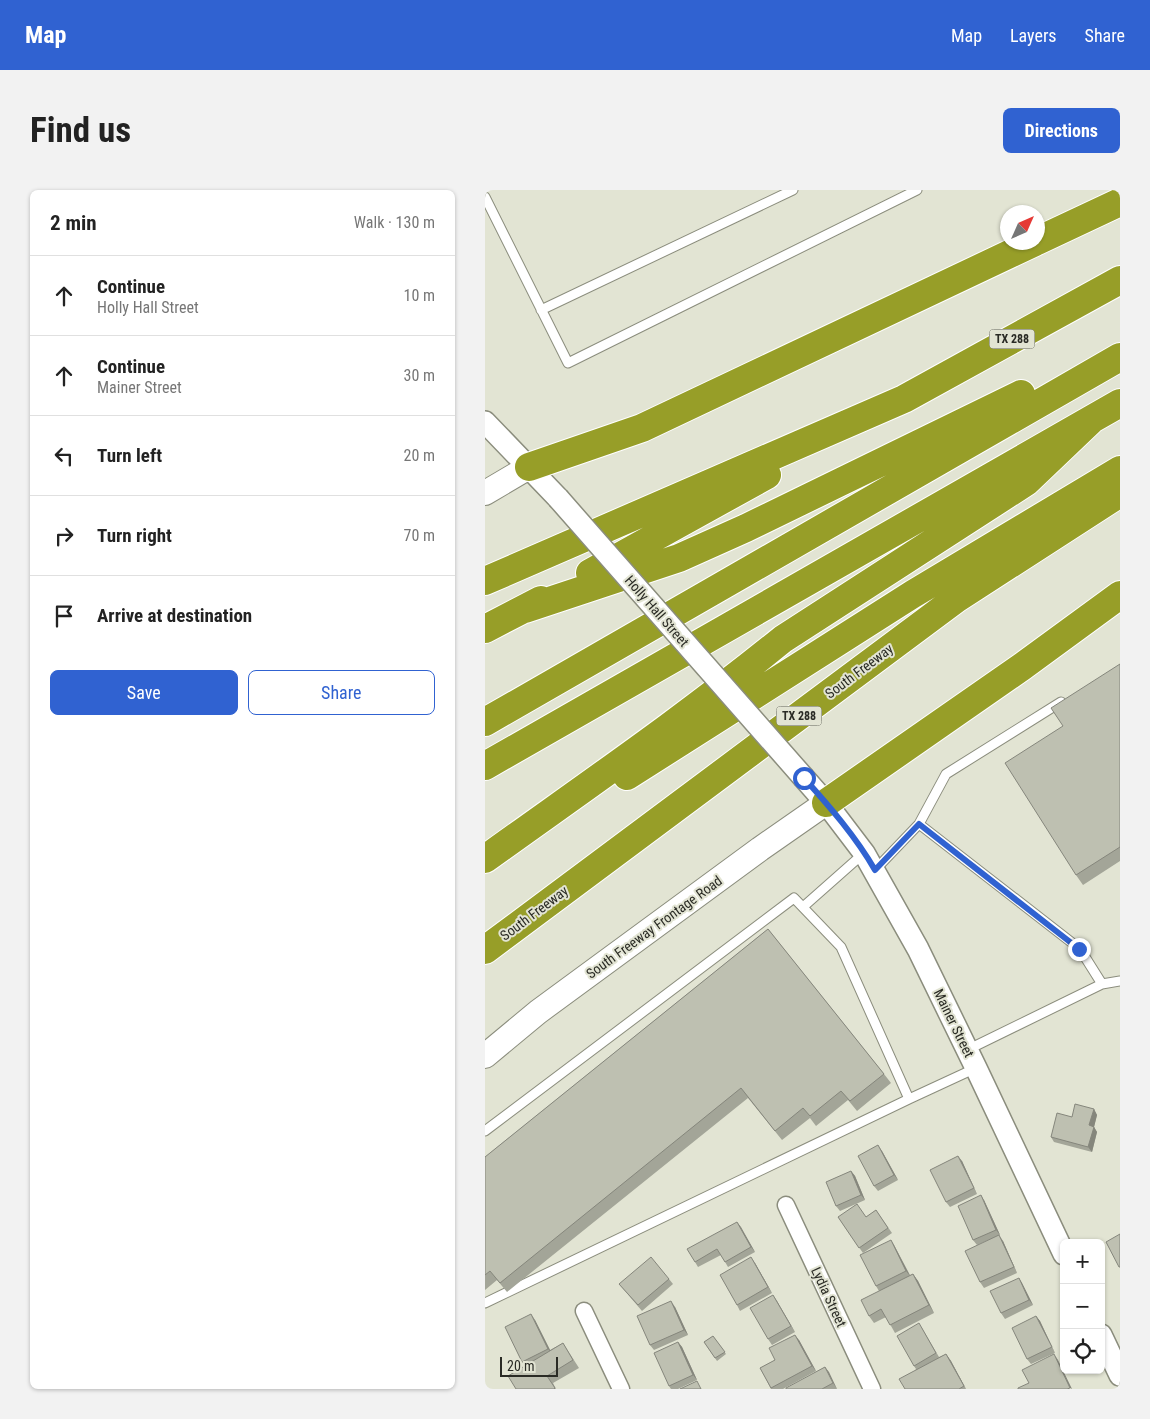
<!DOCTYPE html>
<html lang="en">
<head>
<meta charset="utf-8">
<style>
  body { margin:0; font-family:"Roboto Condensed",sans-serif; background:#f2f2f2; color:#222 }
  .controls { position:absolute; right:15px; bottom:15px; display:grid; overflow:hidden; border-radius:8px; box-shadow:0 1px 4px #0004 }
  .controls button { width:45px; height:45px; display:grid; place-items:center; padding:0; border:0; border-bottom:1px solid #e0e0e0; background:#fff; color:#222; font:25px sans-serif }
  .compass { position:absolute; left:515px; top:15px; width:45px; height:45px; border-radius:50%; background:#fff; box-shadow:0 1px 4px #0004; rotate:45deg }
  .scale { position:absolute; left:15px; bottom:12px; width:58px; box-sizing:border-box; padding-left:5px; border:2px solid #2a2b25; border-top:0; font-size:14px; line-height:18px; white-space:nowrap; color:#2a2b25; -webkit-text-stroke:4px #e2e4d3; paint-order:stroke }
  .stop { position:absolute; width:15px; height:15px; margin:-11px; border:4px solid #3062d1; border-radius:50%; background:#fff }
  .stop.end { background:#3062d1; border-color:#fff; box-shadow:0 1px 5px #0008 }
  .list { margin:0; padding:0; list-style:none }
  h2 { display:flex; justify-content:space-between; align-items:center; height:65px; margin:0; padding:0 20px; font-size:21px }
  h2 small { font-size:16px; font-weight:400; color:#767676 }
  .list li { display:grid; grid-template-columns:32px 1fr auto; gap:15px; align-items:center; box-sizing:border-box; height:80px; padding:0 20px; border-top:1px solid #e0e0e0 }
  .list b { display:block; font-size:19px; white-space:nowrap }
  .list p { margin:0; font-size:16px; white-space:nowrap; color:#767676 }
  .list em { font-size:16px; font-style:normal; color:#767676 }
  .actions { display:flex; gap:10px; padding:15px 20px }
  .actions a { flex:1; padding:11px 0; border:1px solid #3062d1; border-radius:8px; text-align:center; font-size:18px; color:#3062d1 }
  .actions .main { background:#3062d1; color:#fff }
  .icon { flex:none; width:28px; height:28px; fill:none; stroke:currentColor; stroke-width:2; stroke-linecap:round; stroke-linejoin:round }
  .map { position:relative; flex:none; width:635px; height:1199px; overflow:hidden; border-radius:8px }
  header { display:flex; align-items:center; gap:30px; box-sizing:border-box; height:70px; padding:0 25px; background:#3062d1; color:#fff }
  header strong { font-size:24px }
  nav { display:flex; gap:28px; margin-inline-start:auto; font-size:18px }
  .intro { display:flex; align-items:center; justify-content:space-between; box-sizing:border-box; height:120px; padding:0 30px }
  h1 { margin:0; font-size:35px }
  .button { padding:12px 22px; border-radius:8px; background:#3062d1; color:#fff; font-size:18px; font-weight:700 }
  main { display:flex; gap:30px; padding:0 30px }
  aside { flex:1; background:#fff; border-radius:8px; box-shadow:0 1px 4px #0004 }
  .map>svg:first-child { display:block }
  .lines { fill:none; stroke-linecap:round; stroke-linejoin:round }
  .service-casing { stroke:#8b8d7d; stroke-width:11 }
  .minor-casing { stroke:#8b8d7d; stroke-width:19 }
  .tertiary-casing { stroke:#8b8d7d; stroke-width:24 }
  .secondary-casing { stroke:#8b8d7d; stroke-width:26 }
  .motorway-casing { stroke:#fff; stroke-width:30 }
  .service { stroke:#fff; stroke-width:9 }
  .minor { stroke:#fff; stroke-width:16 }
  .tertiary { stroke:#fff; stroke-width:21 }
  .secondary { stroke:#fff; stroke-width:24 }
  .motorway { stroke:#979e28; stroke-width:28 }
  .tertiary-bridge-casing { stroke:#8b8d7d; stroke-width:24; stroke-linecap:butt }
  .tertiary-bridge { stroke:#fff; stroke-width:21 }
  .wall { fill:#a3a598 }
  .shaded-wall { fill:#85867c }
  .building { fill:#bec0b1; stroke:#85867c }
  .route { stroke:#3062d1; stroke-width:6 }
  .labels { text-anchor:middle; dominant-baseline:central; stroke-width:4; stroke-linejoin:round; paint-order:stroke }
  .shield { fill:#e2e4d3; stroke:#616259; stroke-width:1 }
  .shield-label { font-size:12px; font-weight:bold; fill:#2a2b25 }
  .street-label { font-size:14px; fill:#2a2b25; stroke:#e2e4d3 }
</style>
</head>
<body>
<header>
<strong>Map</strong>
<nav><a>Map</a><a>Layers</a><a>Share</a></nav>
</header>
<div class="intro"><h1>Find us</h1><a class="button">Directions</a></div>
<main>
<aside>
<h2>2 min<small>Walk · 130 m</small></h2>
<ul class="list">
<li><svg class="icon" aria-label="ahead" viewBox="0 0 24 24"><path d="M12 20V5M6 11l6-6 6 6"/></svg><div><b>Continue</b><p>Holly Hall Street</p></div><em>10 m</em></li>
<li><svg class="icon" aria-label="ahead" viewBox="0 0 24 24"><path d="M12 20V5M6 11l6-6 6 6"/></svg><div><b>Continue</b><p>Mainer Street</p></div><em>30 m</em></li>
<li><svg class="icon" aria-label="left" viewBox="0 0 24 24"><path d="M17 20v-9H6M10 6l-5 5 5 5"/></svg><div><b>Turn left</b></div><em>20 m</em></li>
<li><svg class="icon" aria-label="right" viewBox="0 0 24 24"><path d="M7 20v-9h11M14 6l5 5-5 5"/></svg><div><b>Turn right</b></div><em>70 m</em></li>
<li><svg class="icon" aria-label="arrive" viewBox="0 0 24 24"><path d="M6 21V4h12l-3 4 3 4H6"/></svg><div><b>Arrive at destination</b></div></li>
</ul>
<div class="actions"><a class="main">Save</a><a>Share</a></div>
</aside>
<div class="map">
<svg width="635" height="1199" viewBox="0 0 635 1199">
  <rect width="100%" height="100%" fill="#e2e4d3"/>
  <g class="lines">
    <defs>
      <path id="service" d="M0 7 83 173 432 0
        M56 120 308 0
        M434 634 595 759 617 794
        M390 680 434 634 461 584 576 512
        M318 717 379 663
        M482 860 617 794 635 791
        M0 941 309 708 356 757 424 909 491 878
        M0 1113 424 909"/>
      <path id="minor" d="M301 1015 387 1199
        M99 1121 136 1199"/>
      <path id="tertiary" d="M0 232 73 308
        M319 588 341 613 379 663 433 759 491 878 579 1064
        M616 1145 635 1185"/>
      <path id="secondary" d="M0 303 44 277
        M0 866 53 822 275 659 341 613"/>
      <path id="motorway" d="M552 51 635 12
        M44 277 157 238 550 52
        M105 383 282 285
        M0 391 419 209 635 90
        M40 419 194 368 261 338 536 204
        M0 439 56 410
        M0 532 635 167
        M0 576 635 213
        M142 586 428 404 635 280
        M341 613 538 476 635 405
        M0 669C100 597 202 527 298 449L541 292 605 231
        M0 760 471 409 635 303"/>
    </defs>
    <use href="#service" class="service-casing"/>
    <use href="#minor" class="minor-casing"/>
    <use href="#tertiary" class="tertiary-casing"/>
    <use href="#secondary" class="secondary-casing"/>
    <use href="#motorway" class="motorway-casing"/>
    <use href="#service" class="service"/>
    <use href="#minor" class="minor"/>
    <use href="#tertiary" class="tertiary"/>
    <use href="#secondary" class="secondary"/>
    <use href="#motorway" class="motorway"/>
    <defs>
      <path id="tertiary-bridge" d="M73 308 319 588"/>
    </defs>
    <use href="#tertiary-bridge" class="tertiary-bridge-casing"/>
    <use href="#tertiary-bridge" class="tertiary-bridge"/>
  </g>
  <path class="wall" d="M635 474V671L598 695 591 685 578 536Z
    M283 739 399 884 406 893 372 921 363 910 331 936 325 928 297 950 263 908 22 1102 12 1090 0 1100V967Z
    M609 919 612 925 609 937 612 942 607 962 569 952 566 947 587 927Z
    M397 961 413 990 393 1001 389 996Z
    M477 971 492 1004 465 1017 461 1012Z
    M366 981 370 986 380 1010 355 1021 351 1016Z
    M499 1010 515 1045 492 1055 488 1050Z
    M391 1020 407 1043 378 1063 353 1027H381Z
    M252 1032 270 1062 243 1077 236 1065 213 1077 210 1072Z
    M406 1050 409 1055 425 1085 428 1084 433 1091 449 1123 410 1143 401 1127 389 1133 384 1126 394 1101 391 1096Z
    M518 1051 532 1083 499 1098 495 1092Z
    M270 1073 287 1103 255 1121 252 1115Z
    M534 1088 537 1093 548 1115 520 1129 516 1123Z
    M184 1089 188 1094 157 1121 134 1094Z
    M288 1105 310 1142 287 1155 283 1149Z
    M190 1117 203 1145 169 1160 165 1155Z
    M551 1126 555 1131 570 1163 546 1174 542 1169Z
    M50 1130 65 1160 78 1153 94 1178 68 1193 71 1199H31L40 1175 37 1172Z
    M437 1138 454 1167 461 1164 466 1171 481 1199H420L431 1179 429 1176Z
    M228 1146 241 1164 232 1171 219 1152Z
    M314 1150 331 1181 298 1199H286L275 1178 290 1170Z
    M193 1152 197 1157 212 1190 193 1199H186L184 1196Z
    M340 1177 352 1199H301Z"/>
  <path class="shaded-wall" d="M609 919 612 925 609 937 612 942 607 962 603 957 604 935Z
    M393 955 397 961 413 990 409 985Z
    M473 966 477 971 492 1004Z
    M366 981 370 986 380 1010 376 1005Z
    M496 1005 499 1010 515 1045 511 1040Z
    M252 1032 256 1037 270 1062 266 1057Z
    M514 1045 518 1051 532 1083 529 1077Z
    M406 1050 409 1055 425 1086 421 1081Z
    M266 1067 270 1073 287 1103 283 1097Z
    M428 1084 433 1091 449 1123 444 1115Z
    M534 1088 537 1093 548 1115 544 1110Z
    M288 1105 292 1111 310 1142 306 1136Z
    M186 1111 190 1117 203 1145 199 1140Z
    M46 1124 50 1130 67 1164 63 1159Z
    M551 1126 555 1131 570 1163 567 1157Z
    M310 1145 314 1150 331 1181 327 1176Z
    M193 1152 197 1157 212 1190 208 1185Z
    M461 1164 466 1171 481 1199 479 1196Z
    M569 1164 573 1170 587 1199 585 1198Z
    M340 1177 344 1182 352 1199 348 1193Z"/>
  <path class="building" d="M635 474V657L591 685 520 573 578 536 566 518Z
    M283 739 399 884 365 911 356 901 325 926 318 918 290 941 256 898 15 1093 5 1081 0 1085V967Z
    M590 914 609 919 604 935 609 937 603 957 566 947 572 923 587 927Z
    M393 955 409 985 389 996 373 966Z
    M473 966 489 998 461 1012 445 980Z
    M366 981 376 1005 351 1016 341 992Z
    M496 1005 511 1040 488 1050 473 1016Z
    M372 1014 381 1027 391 1020 403 1038 374 1058 353 1027Z
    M252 1032 266 1057 240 1072 232 1059 210 1072 202 1059Z
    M635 1044V1077H634L621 1052Z
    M514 1045 529 1077 495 1092 480 1061Z
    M406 1050 421 1081 391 1096 375 1065Z
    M166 1067 184 1089 153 1115 134 1094Z
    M266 1067 283 1097 252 1115 235 1085Z
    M428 1084 444 1115 405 1135 396 1119 384 1126 376 1110Z
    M534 1088 544 1110 516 1123 505 1101Z
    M288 1105 306 1136 283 1149 265 1118Z
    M186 1111 199 1140 165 1155 152 1126Z
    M46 1124 63 1159 37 1172 20 1137Z
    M551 1126 567 1157 542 1169 527 1138Z
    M434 1133 451 1163 429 1176 412 1146Z
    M310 1145 327 1176 286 1198 275 1178 290 1170 284 1158Z
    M228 1146 240 1162 230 1168 219 1152Z
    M193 1152 208 1185 184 1196 169 1163Z
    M78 1153 88 1170 62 1186 70 1198 69 1199H31L23 1186Z
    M461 1164 479 1196 474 1199H420L414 1189Z
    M569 1164 585 1198 582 1199H533V1198L544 1193 537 1180Z
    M340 1177 348 1193 337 1199H301V1198Z
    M212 1191 216 1199H195Z"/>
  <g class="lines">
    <path class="route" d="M319 588C345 617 371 647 390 680L434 634 594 759"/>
  </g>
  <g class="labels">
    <g class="shield">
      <rect x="504.5" y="139.5" width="45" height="19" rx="4"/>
      <rect x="291.5" y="516.5" width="45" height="19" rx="4"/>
    </g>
    <g class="shield-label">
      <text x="527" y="149">TX 288</text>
      <text x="314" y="526">TX 288</text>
    </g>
    <g class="street-label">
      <text transform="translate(172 421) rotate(49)">Holly Hall Street</text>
      <text transform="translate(374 481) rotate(-37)">South Freeway</text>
      <text transform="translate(49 723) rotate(-37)">South Freeway</text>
      <text transform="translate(169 737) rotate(-36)">South Freeway Frontage Road</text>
      <text transform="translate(469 833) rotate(64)">Mainer Street</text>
      <text transform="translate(344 1107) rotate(65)">Lydia Street</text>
    </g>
  </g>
</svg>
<div class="controls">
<button>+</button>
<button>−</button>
<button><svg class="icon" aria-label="locate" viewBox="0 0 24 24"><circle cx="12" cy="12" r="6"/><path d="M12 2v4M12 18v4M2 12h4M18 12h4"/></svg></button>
</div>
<svg class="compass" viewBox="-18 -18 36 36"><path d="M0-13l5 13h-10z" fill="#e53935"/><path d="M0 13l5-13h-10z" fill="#767676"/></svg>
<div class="scale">20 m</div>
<div class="stop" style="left:319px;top:588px"></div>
<div class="stop end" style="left:594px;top:759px"></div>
</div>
</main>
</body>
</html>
